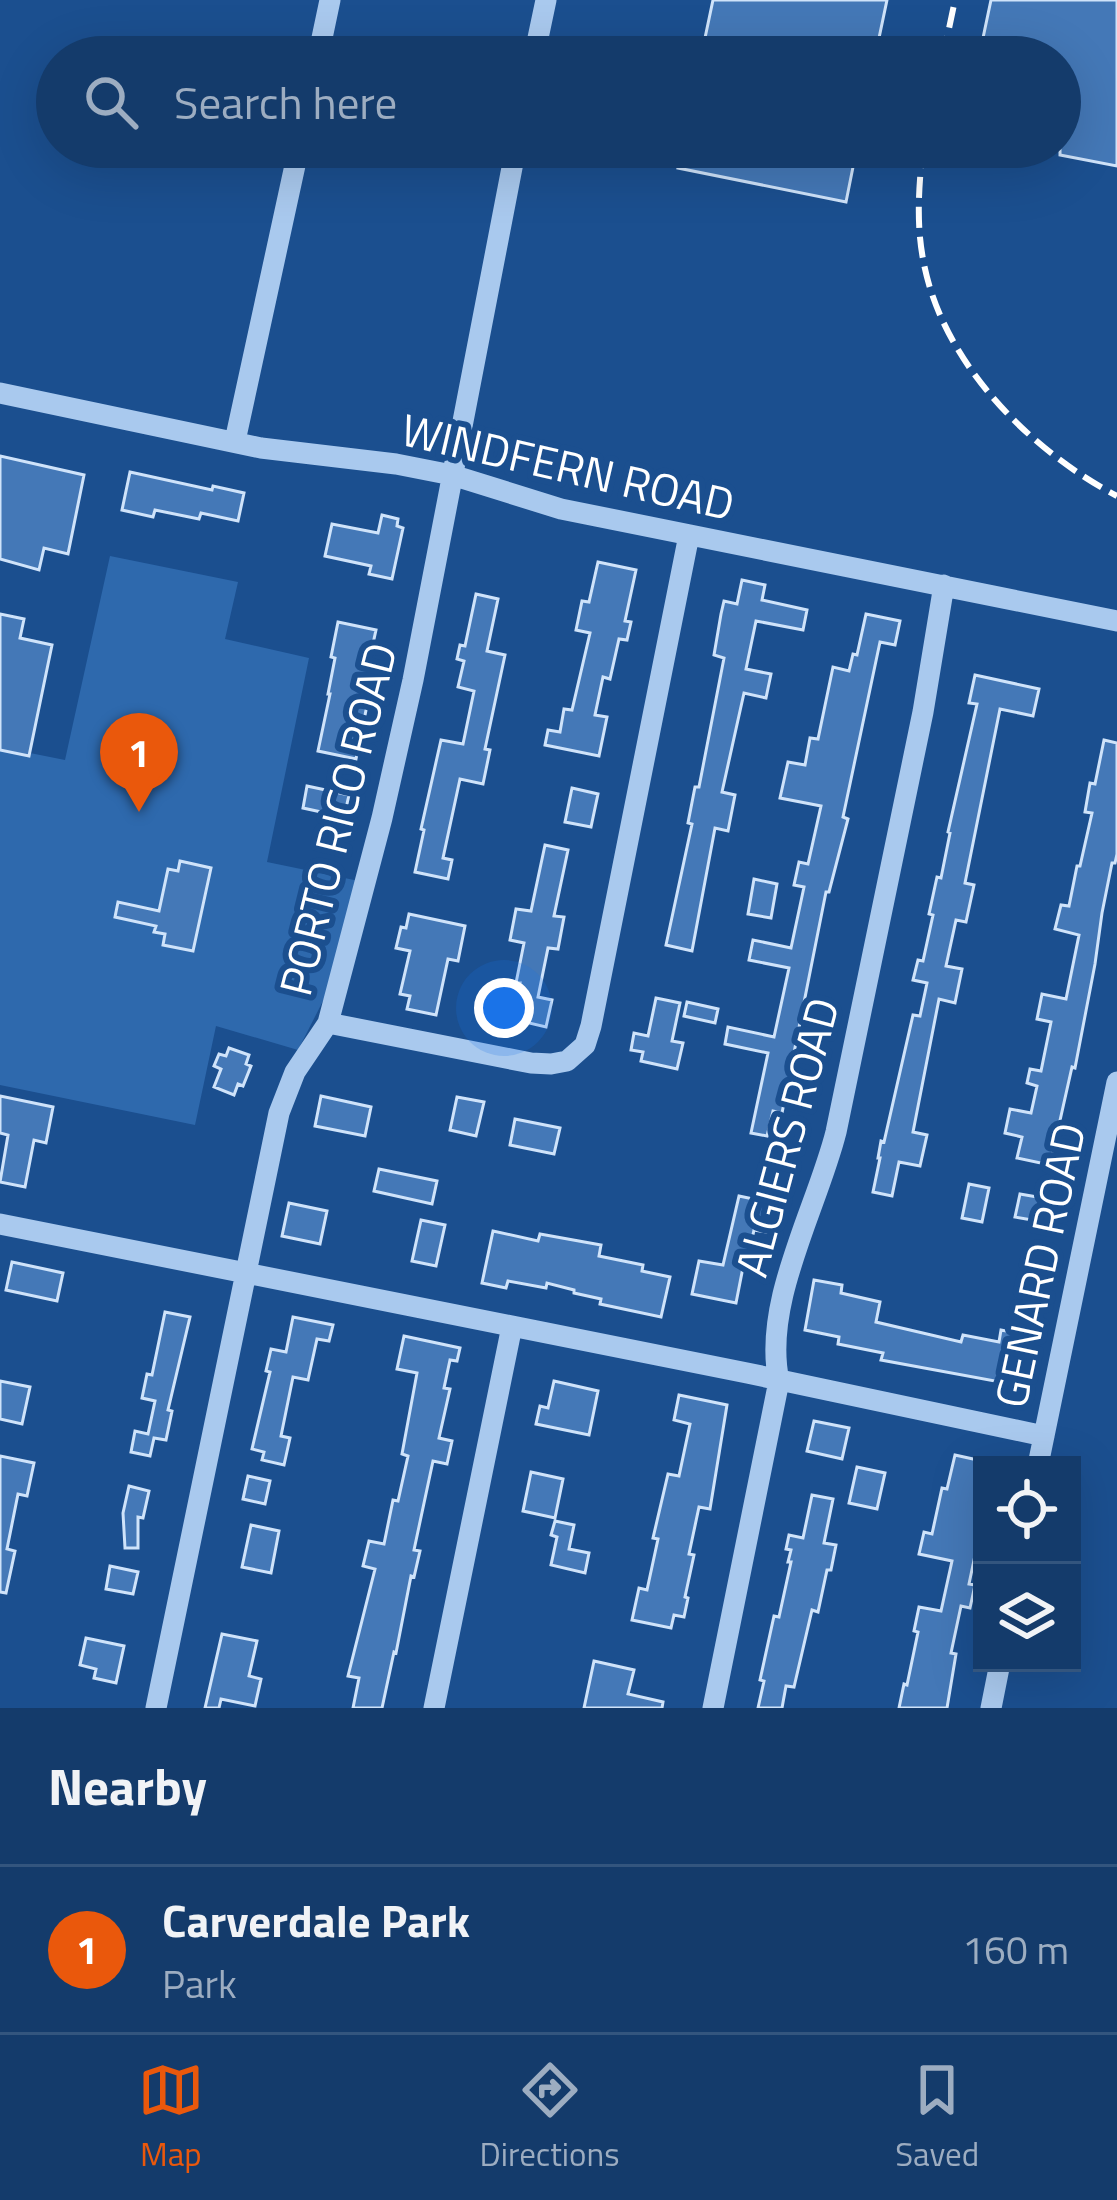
<!DOCTYPE html>
<html lang="en">
<head>
<meta charset="utf-8">
<style>
  body { margin:0; font-family:"Titillium Web",sans-serif; background:#214673; color:#f1f3f6 }
  .controls { position:absolute; right:36px; bottom:36px; display:grid; overflow:hidden; border-radius:0px; box-shadow:0 12px 48px #0002 }
  .controls button { width:108px; height:108px; display:grid; place-items:center; padding:0; border:0; border-bottom:3px solid #33557e; background:#143b6b; color:#f1f3f6; font:60px sans-serif }
  .you { position:absolute; left:504px; top:1008px; width:42px; height:42px; margin:-30px; border:9px solid #fff; border-radius:50%; background:#1a73e8; box-shadow:0 0 0 18px #1a73e833 }
  .badge { display:grid; place-items:center; width:78px; height:78px; border-radius:50%; background:#ea580c; color:#fff; font-size:39px; font-weight:700 }
  .pin { position:absolute; translate:-50% -99px; filter:drop-shadow(0 3px 6px #0008) }
  .pin::after { content:''; position:absolute; top:63px; width:42px; height:36px; background:inherit; clip-path:polygon(0 0,100% 0,50% 100%) }
  .list { margin:0; padding:0; list-style:none }
  h2 { display:flex; justify-content:space-between; align-items:center; height:156px; margin:0; padding:0 48px; font-size:51px }
  h2 small { font-size:39px; font-weight:400; color:#9dadc1 }
  .list li { display:grid; grid-template-columns:78px 1fr auto; gap:36px; align-items:center; box-sizing:border-box; height:168px; padding:0 48px; border-top:3px solid #33557e }
  .list b { display:block; font-size:45px; white-space:nowrap }
  .list p { margin:0; font-size:39px; white-space:nowrap; color:#9dadc1 }
  .list em { font-size:39px; font-style:normal; color:#9dadc1 }
  .icon { flex:none; width:66px; height:66px; fill:none; stroke:currentColor; stroke-width:2; stroke-linecap:round; stroke-linejoin:round }
  .map { position:relative; flex:none; width:1117px; height:1708px; overflow:hidden }
  .search { position:absolute; background:#143b6b; box-shadow:0 12px 48px #0002; left:36px; right:36px; top:36px; height:132px; display:flex; align-items:center; gap:30px; box-sizing:border-box; padding:0 42px; border-radius:66px; color:#9dadc1; font-size:45px }
  .sheet { height:324px; background:#143b6b }
  nav { display:flex; justify-content:space-around; align-items:center; box-sizing:border-box; height:168px; border-top:3px solid #33557e; background:#143b6b; font-size:33px; color:#9dadc1 }
  nav a { display:grid; justify-items:center; gap:6px }
  nav .on { color:#ea580c }
  .map>svg:first-child { display:block }
  .green { fill:#2e69ad }
  .building { fill:#4478b7; stroke:#cfe3fa; stroke-width:3 }
  .lines { fill:none; stroke-linecap:round; stroke-linejoin:round }
  .minor { stroke:#a9c9ee; stroke-width:21 }
  .rail { stroke:#fff; stroke-width:6; stroke-dasharray:21 9; stroke-linecap:butt }
  .labels { text-anchor:middle; dominant-baseline:central; stroke-width:12; stroke-linejoin:round; paint-order:stroke }
  .street-label { font-size:45px; fill:#fff; stroke:#1b4f8f }
</style>
</head>
<body>
<div class="map">
<svg width="1117" height="1708" viewBox="0 0 1117 1708">
  <rect width="100%" height="100%" fill="#1b4f8f"/>
  <path class="green" d="M110 556 238 582 225 639 309 658 267 862 359 881 325 997 298 1050 216 1026 195 1125 0 1085V747L65 760Z"/>
  <path class="building" d="M713 0H887L875 57H701Z
    M991 0H1117V166L1060 155V57H979Z
    M683 147H857L846 202 678 168Z
    M0 456 84 475 68 554 44 548 39 570 0 559Z
    M130 472 212 490 213 486 244 493 238 521 201 513 199 519 155 510 153 517 122 510Z
    M382 515 398 519 397 526 403 528 392 579 369 574 371 566 325 556 332 524 378 533Z
    M598 562 636 570 625 621 631 622 627 640 619 639 610 679 603 677 595 715 607 717 599 756 545 745 548 730 560 732 564 709 572 710 590 633 576 630 582 601 589 602Z
    M742 580 765 585 762 600 807 610 803 630 756 621 746 669 771 674 766 698 744 693 722 792 735 795 728 831 715 828 692 951 666 945 692 824 688 823 695 787H699L724 658 714 655 721 614 724 601 737 604Z
    M476 594 498 599 487 651 505 655 485 749 490 750 483 784 460 779 443 858 452 860 448 879 415 872 424 830 421 829 441 740 463 744 474 691 458 687 464 661 457 659 460 645 465 646Z
    M0 614 24 619 20 638 52 645 29 756 0 750Z
    M866 614 900 621 895 645 880 642 843 817 848 819 829 892H826L782 1113 773 1111 767 1136 751 1133 768 1053 725 1044 728 1027 774 1037 789 968 749 960 753 940 791 948 804 887 794 885 799 862 808 864 821 806 780 798 788 762 805 765 810 738 818 739 833 667 849 671 853 654 857 655Z
    M338 622 376 630 365 680 372 681 356 759 318 751 330 694H328L335 658 331 657Z
    M975 675 1039 689 1033 716 1000 709 965 883 974 885 966 922 956 920 946 966 962 969 955 1003 939 999 913 1132 927 1135 920 1166 899 1162 892 1196 873 1192 880 1158H878L881 1141 884 1142 913 1015 920 1016 927 983 913 980 918 960 923 961 933 915 929 914 937 877 941 878 950 833 948 832 977 704 969 703Z
    M1104 740 1117 743V854L1115 863H1112L1102 913 1095 964 1075 1068 1072 1067 1050 1165 1017 1158 1022 1137 1005 1133 1010 1109 1031 1113 1037 1086 1027 1083 1030 1069 1041 1071 1051 1022 1037 1019 1042 994 1066 999 1079 935 1055 929 1061 905 1069 906 1077 866H1080L1092 813 1085 812 1090 783 1095 784Z
    M307 786 349 795 344 817 303 808Z
    M572 788 598 794 591 827 565 822Z
    M545 845 568 850 554 916 564 917 558 949 548 948 538 997 552 1000 546 1027 512 1019 520 983H516L524 943 510 940 516 909 531 911Z
    M180 861 211 868 193 951 163 945 165 934 154 932 156 926 115 917 118 902 159 911 168 869 178 871Z
    M754 879 777 884 771 918 748 914Z
    M409 914 465 926 458 961 448 959 436 1015 407 1009 410 996 400 994 410 951 396 948 401 927 406 928Z
    M656 998 680 1003 672 1041 683 1043 677 1069 641 1061 643 1052 631 1050 634 1033 648 1036Z
    M687 1002 718 1009 715 1023 684 1016Z
    M229 1048 249 1055 246 1064 251 1066 243 1086 238 1084 234 1095 214 1087 221 1069 214 1066 219 1054 226 1056Z
    M0 1096 53 1107 46 1143 34 1140 25 1187 0 1182 8 1135 0 1133Z
    M321 1096 371 1107 365 1136 315 1126Z
    M457 1097 484 1102 476 1136 450 1130Z
    M515 1119 560 1128 554 1154 510 1145Z
    M379 1169 437 1181 432 1204 374 1191Z
    M969 1184 989 1188 982 1222 962 1218Z
    M1020 1194 1043 1198 1038 1221 1015 1217Z
    M739 1196 772 1203 766 1232 754 1230 749 1253 746 1252 736 1303 692 1294 699 1261 723 1265Z
    M289 1203 327 1211 320 1244 282 1236Z
    M421 1220 445 1225 436 1266 412 1261Z
    M493 1231 538 1241 540 1234 601 1245 599 1256 643 1265 642 1271 670 1277 661 1317 600 1304 601 1299 574 1293V1290L547 1283 546 1288 508 1281 506 1288 482 1283Z
    M12 1262 63 1273 57 1301 6 1290Z
    M814 1280 842 1285 841 1293 880 1302 876 1322 961 1342 963 1335 999 1342 1001 1330 1032 1336 1022 1386 881 1360 883 1353 838 1344 839 1337 805 1330Z
    M165 1312 190 1317 168 1410 172 1411 166 1440 154 1438 150 1456 131 1452 135 1431 148 1434 155 1401 142 1398 147 1374 152 1375Z
    M293 1317 333 1325 329 1341 317 1339 308 1380 293 1377 281 1436 290 1438 284 1465 262 1460 264 1452 252 1449 270 1372 266 1371 271 1349 286 1352Z
    M404 1336 460 1348 457 1361 450 1360 444 1388 450 1389 439 1438 452 1441 447 1464 433 1461 414 1550 420 1551 414 1577 411 1576 396 1653 394 1652 382 1708H353L359 1678 348 1676 375 1569 363 1566 369 1541 384 1544 393 1500 398 1501 408 1456 402 1454 417 1373 397 1369Z
    M0 1381 30 1387 22 1424 0 1419Z
    M554 1381 598 1391 589 1435 536 1424 540 1406 548 1408Z
    M679 1395 727 1405 710 1509 699 1507 689 1554 694 1555 685 1597 688 1598 684 1617 674 1615 671 1628 632 1620 639 1588 647 1590 658 1539 653 1538 668 1474 679 1476 690 1424 674 1420Z
    M814 1421 849 1428 842 1459 807 1451Z
    M955 1455 982 1461V1522L969 1584 975 1585 970 1608 961 1606 951 1653 956 1654 947 1708H899L904 1684 907 1685 918 1632 914 1631 919 1607 941 1611 952 1561 919 1554 924 1532 932 1534 942 1488 947 1489Z
    M0 1456 34 1463 27 1496 18 1494 7 1549 15 1551 6 1593 0 1592Z
    M857 1467 885 1473 877 1509 849 1503Z
    M531 1472 563 1479 555 1518 523 1511Z
    M248 1476 270 1481 265 1504 243 1499Z
    M129 1486 149 1491 143 1518 138 1517V1548H125L123 1513Z
    M812 1495 833 1499 824 1543 836 1545 831 1570H827L818 1612 812 1610 794 1687 786 1686 782 1708H758L764 1681 760 1680 774 1616 779 1617 791 1562H788L791 1550 786 1549 789 1535 803 1538Z
    M555 1521 574 1525 569 1549 589 1553 585 1573 551 1565 557 1537 551 1535Z
    M251 1525 279 1531 271 1573 242 1567Z
    M110 1566 138 1572 133 1594 106 1589Z
    M222 1634 257 1641 249 1676 261 1679 255 1706 221 1699 219 1708H205Z
    M86 1638 124 1646 116 1683 94 1678 96 1669 80 1665Z
    M594 1661 634 1670 628 1694 663 1702 662 1708H584Z"/>
  <g class="lines">
    <path class="minor" d="M318 57 330 0
      M534 57 546 0
      M0 393 261 448 396 464 452 475 561 509 1117 621
      M235 441 299 147
      M328 1023 531 1063 551 1064 567 1061 585 1045 591 1026 689 535
      M0 1224 747 1373 1044 1436
      M1038 1465 1117 1082
      M156 1708 279 1113 295 1072 328 1023 382 818 413 680 516 147
      M434 1708 512 1326
      M713 1708 779 1381C762 1303 817 1208 836 1132L923 712 944 585
      M991 1708 1000 1663"/>
    <path class="rail" d="M943 57 955 0
      M923 147C919 184 916 222 923 259 941 361 1028 449 1117 496"/>
  </g>
  <g class="labels">
    <g class="street-label">
      <text transform="translate(568 466) rotate(13)">WINDFERN ROAD</text>
      <text transform="translate(337 819) rotate(-76)">PORTO RICO ROAD</text>
      <text transform="translate(786 1137) rotate(-75)">ALGIERS ROAD</text>
      <text transform="translate(1039 1265) rotate(-78)">GENARD ROAD</text>
    </g>
  </g>
</svg>
<div class="controls">
<button><svg class="icon" aria-label="locate" viewBox="0 0 24 24"><circle cx="12" cy="12" r="6"/><path d="M12 2v4M12 18v4M2 12h4M18 12h4"/></svg></button>
<button><svg class="icon" aria-label="layers" viewBox="0 0 24 24"><path d="M12 4l9 5-9 5-9-5zM3 14l9 5 9-5"/></svg></button>
</div>
<div class="you"></div>
<div class="pin badge" style="left:139px;top:812px">1</div>
<div class="search"><svg class="icon" aria-label="search" viewBox="0 0 24 24"><circle cx="10" cy="10" r="6"/><path d="M15 15l6 6"/></svg>Search here</div>
</div>
<section class="sheet">
<h2>Nearby<small></small></h2>
<ul class="list">
<li><span class="badge">1</span><div><b>Carverdale Park</b><p>Park</p></div><em>160 m</em></li>
</ul>
</section>
<nav>
<a class="on"><svg class="icon" aria-label="map" viewBox="0 0 24 24"><path d="M3 6l6-2 6 2 6-2v14l-6 2-6-2-6 2zM9 4v14M15 6v14"/></svg>Map</a>
<a><svg class="icon" aria-label="directions" viewBox="0 0 24 24"><path d="M12 3l9 9-9 9-9-9zM9 14v-3h6M13 9l2 2-2 2"/></svg>Directions</a>
<a><svg class="icon" aria-label="saved" viewBox="0 0 24 24"><path d="M7 4h10v16l-5-4-5 4z"/></svg>Saved</a>
</nav>
</body>
</html>
